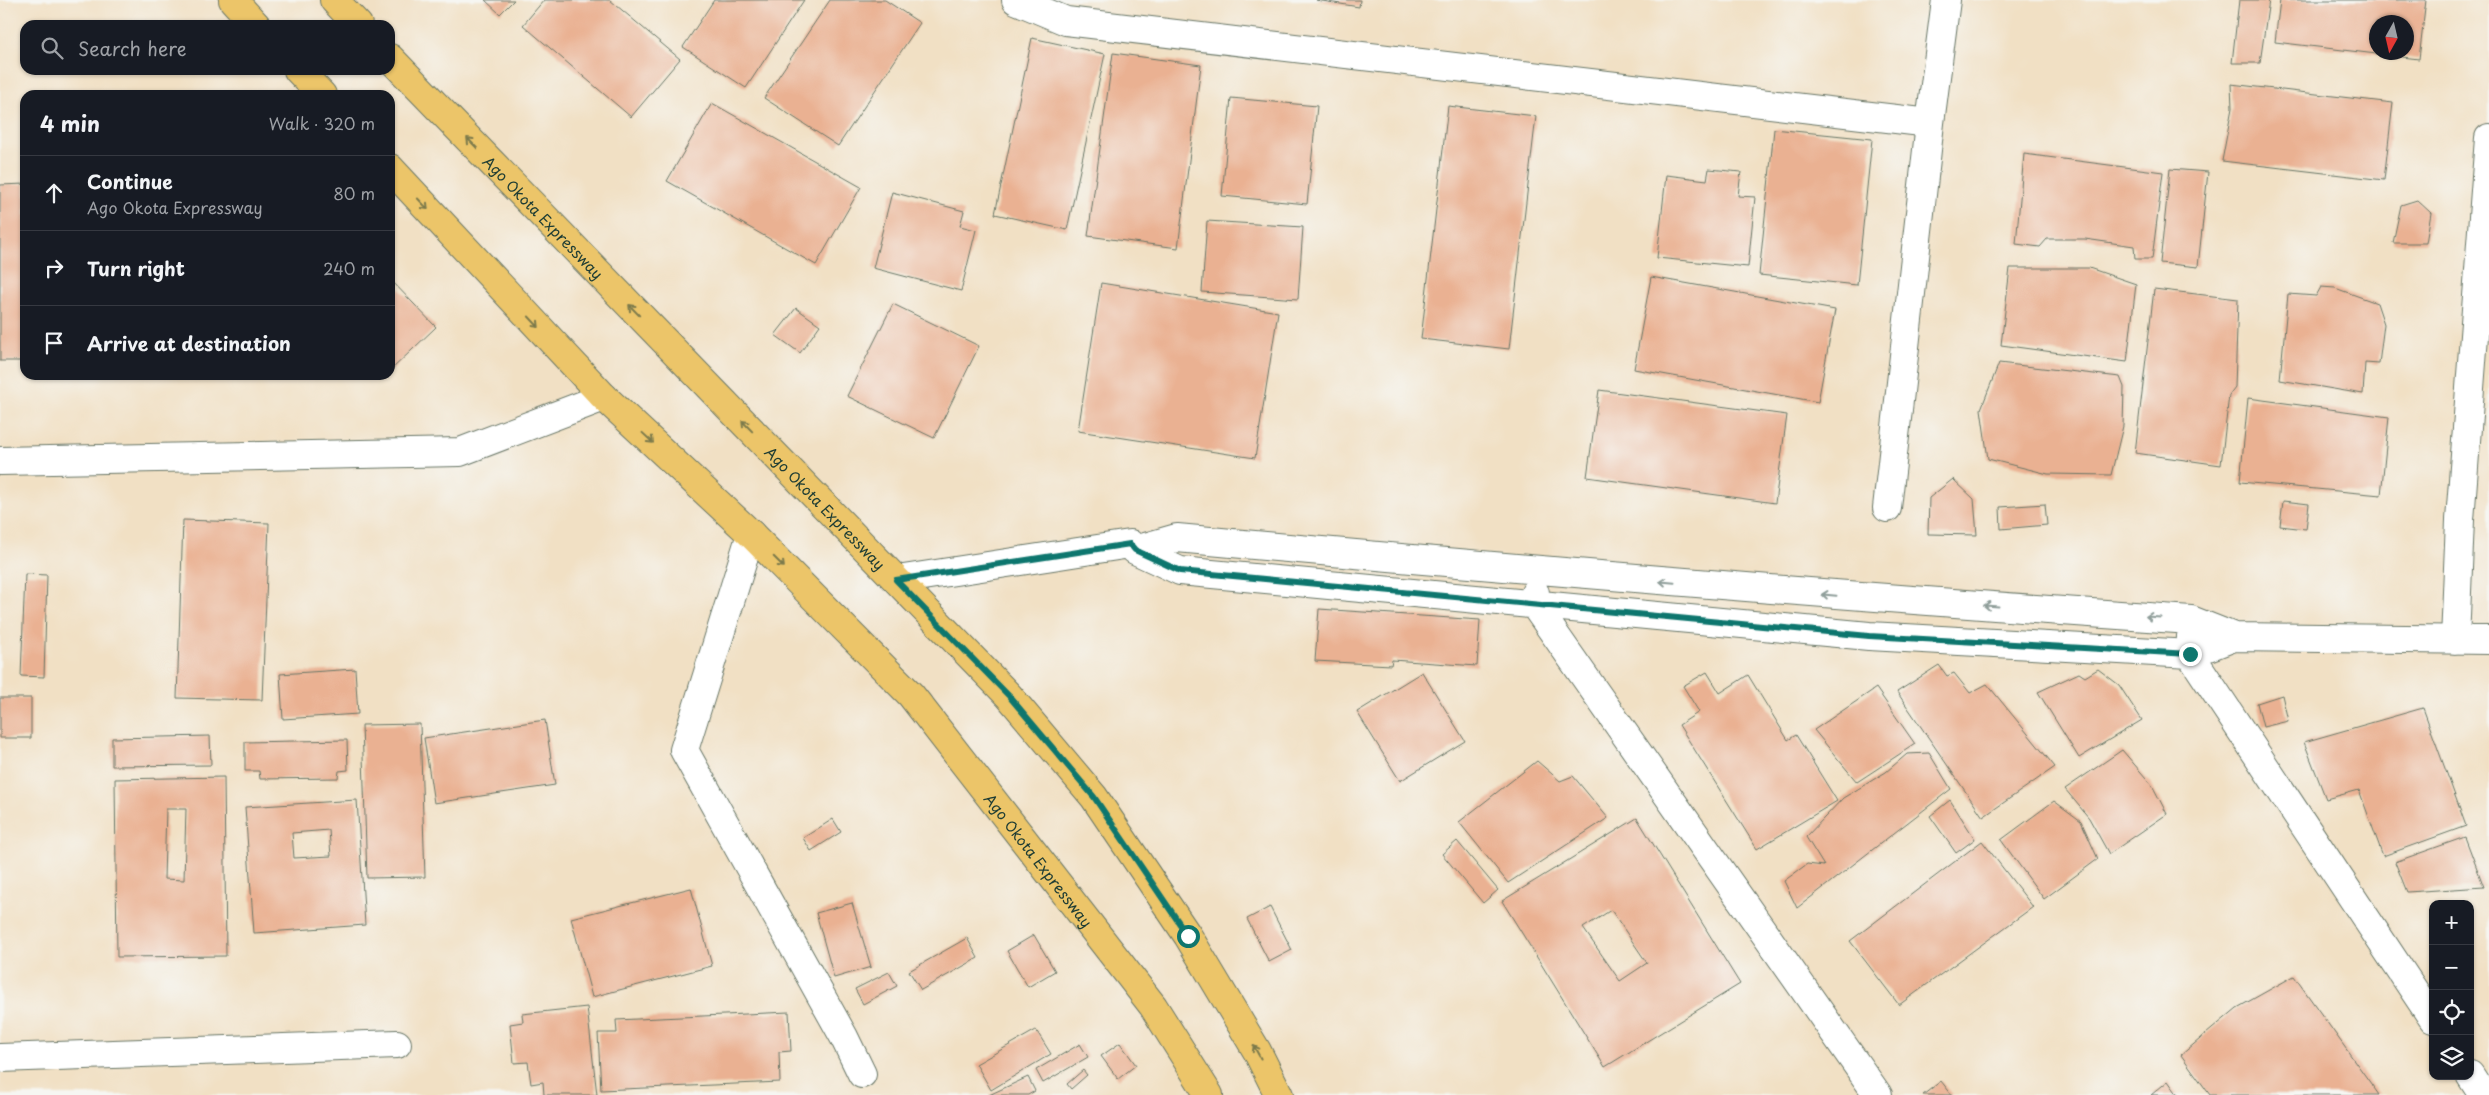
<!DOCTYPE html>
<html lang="en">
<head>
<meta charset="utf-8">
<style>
  body { margin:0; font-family:"Playpen Sans",sans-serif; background:#242831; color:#f1f3f6 }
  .controls { position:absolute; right:15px; bottom:15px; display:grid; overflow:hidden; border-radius:10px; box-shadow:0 1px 4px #0004 }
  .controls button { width:45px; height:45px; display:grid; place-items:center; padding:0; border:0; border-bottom:1px solid #363941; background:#171b24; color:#f1f3f6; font:25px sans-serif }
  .compass { position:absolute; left:2369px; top:15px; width:45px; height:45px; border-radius:50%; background:#171b24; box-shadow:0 1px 4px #0004; rotate:188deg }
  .stop { position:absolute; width:15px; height:15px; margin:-11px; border:4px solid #0f766e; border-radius:50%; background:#fff }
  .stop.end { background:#0f766e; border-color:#fff; box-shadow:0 1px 5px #0008 }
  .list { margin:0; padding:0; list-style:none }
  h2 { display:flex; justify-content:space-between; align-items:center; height:65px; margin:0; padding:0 20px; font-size:21px }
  h2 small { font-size:16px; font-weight:400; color:#9ea1a6 }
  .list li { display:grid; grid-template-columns:32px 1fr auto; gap:15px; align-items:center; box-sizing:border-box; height:75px; padding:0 20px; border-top:1px solid #363941 }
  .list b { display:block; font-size:19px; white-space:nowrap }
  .list p { margin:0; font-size:16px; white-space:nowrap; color:#9ea1a6 }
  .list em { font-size:16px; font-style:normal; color:#9ea1a6 }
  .icon { flex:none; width:28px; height:28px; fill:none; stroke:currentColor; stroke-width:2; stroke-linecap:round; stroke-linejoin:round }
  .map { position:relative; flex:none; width:2489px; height:1095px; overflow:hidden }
  .search { position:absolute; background:#171b24; box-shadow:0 1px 4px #0004; left:20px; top:20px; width:375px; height:55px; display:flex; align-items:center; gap:12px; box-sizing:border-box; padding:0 18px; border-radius:15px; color:#9ea1a6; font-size:19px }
  .panel { position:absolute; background:#171b24; box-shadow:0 1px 4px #0004; left:20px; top:90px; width:375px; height:290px; border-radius:15px }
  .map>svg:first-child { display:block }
  .building { fill:#eab192; fill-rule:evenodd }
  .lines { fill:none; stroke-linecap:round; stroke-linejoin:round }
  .minor-casing { stroke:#687666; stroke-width:30 }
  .major-casing { stroke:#687666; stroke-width:30 }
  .minor { stroke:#fff; stroke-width:28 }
  .major { stroke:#ecc569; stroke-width:28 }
  .oneway { stroke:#7b7a4c }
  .oneway2 { stroke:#8f9e9a }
  .route { stroke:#0f766e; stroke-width:6 }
  .labels { text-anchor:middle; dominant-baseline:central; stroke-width:4; stroke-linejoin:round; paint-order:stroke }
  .street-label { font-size:15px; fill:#1f3d34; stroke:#f6f6f2 }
</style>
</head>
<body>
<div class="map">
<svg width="2489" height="1095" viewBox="0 0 2489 1095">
  <rect width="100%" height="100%" fill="#f6f6f2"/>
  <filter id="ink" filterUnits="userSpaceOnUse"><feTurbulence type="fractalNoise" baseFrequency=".02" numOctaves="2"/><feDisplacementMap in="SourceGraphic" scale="10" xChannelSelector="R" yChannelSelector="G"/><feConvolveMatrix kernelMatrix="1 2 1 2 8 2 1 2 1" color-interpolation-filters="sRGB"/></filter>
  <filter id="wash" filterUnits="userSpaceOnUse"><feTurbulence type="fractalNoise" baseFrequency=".0096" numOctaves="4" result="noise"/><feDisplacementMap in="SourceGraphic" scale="20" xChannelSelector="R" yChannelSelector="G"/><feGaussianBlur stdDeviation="1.12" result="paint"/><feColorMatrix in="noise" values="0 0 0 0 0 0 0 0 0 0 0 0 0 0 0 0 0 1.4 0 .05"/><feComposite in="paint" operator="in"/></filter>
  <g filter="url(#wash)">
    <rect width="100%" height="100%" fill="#f1e0c4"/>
    <g id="blocks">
      <path class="building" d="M485 0H514L500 14Z
        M544 0H610L680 59 631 117 523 25Z
        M714 0H804L746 88 683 47Z
        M830 0H885L920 23 838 146 764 98Z
        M1316 0H1360L1359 7Z
        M2239 0H2269L2260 63H2232Z
        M2280 0H2426L2419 59 2275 42ZM2376 22H2406V52H2376Z
        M1032 38 1105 54 1067 230 995 214Z
        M1113 53 1201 65 1178 248 1088 236Z
        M2231 84 2393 103 2384 180 2222 161 2232 108Z
        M1231 98 1317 106 1307 204 1222 196Z
        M712 103 861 187 816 265 667 181Z
        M1448 106 1536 116 1509 349 1421 339Z
        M1774 129 1872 139 1857 285 1759 275Z
        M2024 154 2163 172 2152 259H2135L2134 246 2085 239H2047L2040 247 2016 244Z
        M1709 169 1741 172 1738 196 1755 197 1748 267 1657 258 1666 175 1707 180Z
        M2170 169 2208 172 2198 267 2160 263Z
        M25 184V361H0V185Z
        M892 192 964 211 960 226 976 230 961 291 873 268Z
        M2417 200 2431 213 2426 243H2393L2401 205Z
        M1207 221 1303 227 1298 299 1202 292Z
        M2010 268H2089L2136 284 2127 362 2001 345Z
        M1651 277 1835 310 1818 402 1634 369Z
        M390 279 436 327 390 371Z
        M1101 283 1278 312 1255 458 1078 431Z
        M2321 287 2335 288 2377 303 2384 324 2379 364 2365 363 2363 394 2280 380 2288 294 2316 296Z
        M2154 289 2238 299 2235 387 2229 395 2221 465 2135 453Z
        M893 304 979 346 934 438 847 396Z
        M796 308 820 325 800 353 775 335Z
        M1999 363 2120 377 2124 387 2123 426 2111 475 2048 474 1988 459 1981 409Z
        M1599 390 1787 415 1775 503 1587 477Z
        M2248 398 2389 417 2381 495 2240 482Z
        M1953 479 1974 499 1977 535 1928 534 1929 498Z
        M2283 501 2309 504 2306 529 2280 526Z
        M2045 504 2047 525 2001 529 2000 507Z
        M183 520 269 523 262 700 177 698Z
        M25 574 47 575 44 677 21 676Z
        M1319 609 1480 620 1477 666 1392 660 1391 665 1315 661Z
        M1939 665 1947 676 1954 673 1970 693 1987 684 2055 767 1983 817 1897 692Z
        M355 669 358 714 283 719 280 674Z
        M2098 669 2119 685 2142 720 2079 758 2038 692 2079 673 2085 677Z
        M1422 672 1465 741 1400 781 1357 712Z
        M1707 672 1720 693 1748 675 1788 740 1796 735 1837 801 1757 849 1679 725 1699 712 1683 686Z
        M1876 688 1915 744 1857 782 1814 730Z
        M2282 695 2288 721 2263 727 2257 703Z
        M0 698H31V738H0Z
        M2423 708 2466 826 2383 856 2359 790 2326 799 2304 742Z
        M545 720 555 785 434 803 424 738Z
        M420 724 425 877 367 878 362 725Z
        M210 736 211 765 112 766V738Z
        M347 740 348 770 339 771 338 778 260 779 259 771H245V742Z
        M2122 750 2152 785 2167 814 2109 854 2089 818 2065 789Z
        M1929 753 1951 789 1797 908 1784 881 1807 864 1824 866 1806 837 1843 798 1886 772 1907 754Z
        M1537 761 1560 781 1573 776 1608 818 1508 883 1459 822Z
        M224 777 226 956 117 957 115 779ZM166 809H186L184 880 164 879Z
        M357 800 365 925 254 933 245 807ZM329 830 331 856 294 858 292 833Z
        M1950 800 1975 839 1956 853 1930 816Z
        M2054 801 2081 821 2098 859 2044 899 2001 840Z
        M1637 818 1740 984 1605 1067 1502 901ZM1611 910 1647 963 1620 981 1583 928Z
        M833 819 841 832 811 851 803 838Z
        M2465 837 2484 887 2407 892 2395 862Z
        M1457 841 1498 890 1483 903 1442 854Z
        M1982 841 2033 907 1899 1005 1850 941Z
        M691 888 712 966 592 997 571 918Z
        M852 903 871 967 834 978 816 913Z
        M1270 907 1292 950 1269 962 1247 919Z
        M1034 935 1055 971 1028 987 1007 951Z
        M967 938 978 958 921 990 909 971Z
        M889 972 897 986 863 1004 855 989Z
        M2294 976 2379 1095H2210L2181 1055 2237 1008Z
        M587 1007 597 1095H544L543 1082 531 1084 528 1062 514 1063 510 1024 523 1022 522 1014Z
        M789 1012 791 1051 779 1052 780 1082 601 1090 598 1033H617L616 1020Z
        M1036 1030 1051 1054 991 1090 976 1064Z
        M1120 1043 1136 1065 1118 1079 1101 1056Z
        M1080 1044 1088 1057 1043 1083 1036 1070Z
        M1083 1070 1087 1075 1071 1089 1067 1084Z
        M1028 1077 1035 1091 1028 1095H989Z
        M1941 1081 1952 1095H1923Z
        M2168 1081 2178 1095H2151Z"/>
    </g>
  </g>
  <g filter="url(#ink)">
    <use href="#blocks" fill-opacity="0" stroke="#687666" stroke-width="1"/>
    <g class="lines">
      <defs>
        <path id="minor" d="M1016 0 1066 21 1930 123
          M0 461 460 452 604 397
          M1887 508 1930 123 1946 0
          M751 534 684 750 844 1037 862 1074
          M1135 550 1177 538C1515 569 1852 597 2191 620L2234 637 2489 640
          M897 580 1130 544 1135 550 1180 571 1869 636 2190 654 2234 637
          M1535 593V606L1878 1095
          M2191 636 2190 654 2433 1019
          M2455 640 2460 520 2489 138
          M0 1058 397 1044
          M2470 1075 2483 1095"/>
        <g id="major">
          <path d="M233 0 256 25"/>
          <path d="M334 0 358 25"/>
          <path id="s1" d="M390 58 1009 696 1094 797 1188 936 1257 1051 1279 1095"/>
          <path d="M298 70 322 95"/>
          <path id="s2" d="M390 168 604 397 751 534 911 695 1153 1006 1209 1095"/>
        </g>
      </defs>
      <use href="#minor" class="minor-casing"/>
      <use href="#major" class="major-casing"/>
      <use href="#minor" class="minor"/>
      <use href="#major" class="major"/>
    </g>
    <defs><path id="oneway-shaft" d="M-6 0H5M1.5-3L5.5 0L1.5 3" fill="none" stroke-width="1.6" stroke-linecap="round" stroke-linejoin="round" transform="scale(1.25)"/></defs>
    <g class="oneway">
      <use href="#oneway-shaft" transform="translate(472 143) rotate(-134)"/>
      <use href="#oneway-shaft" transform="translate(423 204) rotate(47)"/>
      <use href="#oneway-shaft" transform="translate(634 310) rotate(-134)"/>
      <use href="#oneway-shaft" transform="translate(534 322) rotate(47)"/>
      <use href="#oneway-shaft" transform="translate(747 426) rotate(-134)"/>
      <use href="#oneway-shaft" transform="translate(648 438) rotate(43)"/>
      <use href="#oneway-shaft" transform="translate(779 562) rotate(45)"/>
      <use href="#oneway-shaft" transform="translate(1257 1052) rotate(-119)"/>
    </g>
    <g class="oneway2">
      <use href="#oneway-shaft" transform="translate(1667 582) rotate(-175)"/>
      <use href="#oneway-shaft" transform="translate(1829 595) rotate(-175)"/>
      <use href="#oneway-shaft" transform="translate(1991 606) rotate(-176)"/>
      <use href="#oneway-shaft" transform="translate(2153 617) rotate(-176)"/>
    </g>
  </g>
  <g class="lines" filter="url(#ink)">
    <path class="route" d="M1188 936 1094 797 1009 696 896 580 1130 544 1135 550 1180 571 1869 636 2190 654"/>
  </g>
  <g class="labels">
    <g class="street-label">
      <text stroke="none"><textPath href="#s1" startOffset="221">Ago Okota Expressway</textPath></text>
      <text stroke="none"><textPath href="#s1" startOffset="626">Ago Okota Expressway</textPath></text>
      <text stroke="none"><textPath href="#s2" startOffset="950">Ago Okota Expressway</textPath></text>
    </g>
  </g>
</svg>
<div class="controls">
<button>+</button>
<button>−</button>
<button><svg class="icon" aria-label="locate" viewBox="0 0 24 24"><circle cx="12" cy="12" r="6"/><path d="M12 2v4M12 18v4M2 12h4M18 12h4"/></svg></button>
<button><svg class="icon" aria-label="layers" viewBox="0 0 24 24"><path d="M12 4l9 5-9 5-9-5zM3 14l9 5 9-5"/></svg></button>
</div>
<svg class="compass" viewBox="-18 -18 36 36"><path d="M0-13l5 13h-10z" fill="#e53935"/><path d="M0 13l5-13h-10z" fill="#9ea1a6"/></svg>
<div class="stop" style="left:1188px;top:936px"></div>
<div class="stop end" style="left:2190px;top:654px"></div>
<div class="search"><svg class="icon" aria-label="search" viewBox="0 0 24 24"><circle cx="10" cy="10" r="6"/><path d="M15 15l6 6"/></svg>Search here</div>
<section class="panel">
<h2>4 min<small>Walk · 320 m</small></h2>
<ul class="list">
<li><svg class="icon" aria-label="ahead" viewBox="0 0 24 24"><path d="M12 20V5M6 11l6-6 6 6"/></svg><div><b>Continue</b><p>Ago Okota Expressway</p></div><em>80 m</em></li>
<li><svg class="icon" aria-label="right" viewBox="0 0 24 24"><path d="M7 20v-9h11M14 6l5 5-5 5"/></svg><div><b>Turn right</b></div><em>240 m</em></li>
<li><svg class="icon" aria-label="arrive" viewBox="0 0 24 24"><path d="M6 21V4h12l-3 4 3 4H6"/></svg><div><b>Arrive at destination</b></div></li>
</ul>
</section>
</div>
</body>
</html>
